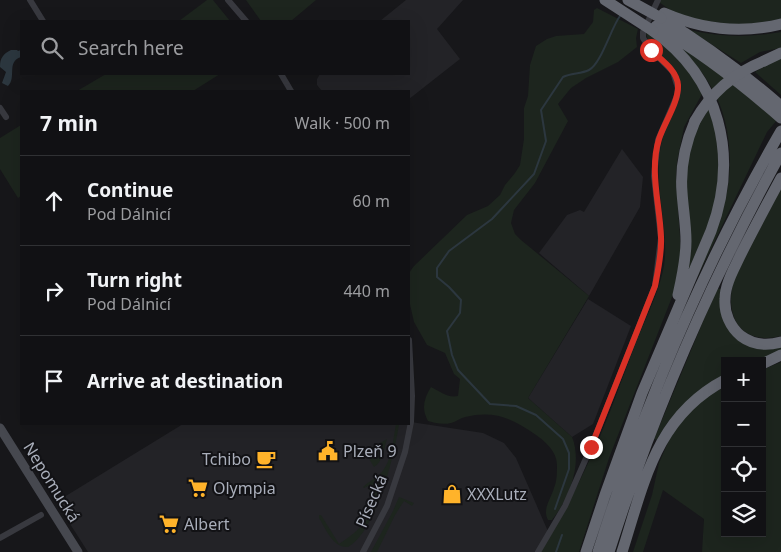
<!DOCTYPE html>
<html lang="en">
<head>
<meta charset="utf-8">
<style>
  body { margin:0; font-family:"Noto Sans",sans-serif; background:#1a1a1d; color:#f1f3f6 }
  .controls { position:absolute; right:15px; bottom:15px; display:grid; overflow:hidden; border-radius:0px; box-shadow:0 5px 20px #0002 }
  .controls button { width:45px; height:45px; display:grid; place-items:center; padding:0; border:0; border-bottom:1px solid #303134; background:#111114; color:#f1f3f6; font:25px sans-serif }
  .stop { position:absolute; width:15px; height:15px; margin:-11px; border:4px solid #d93025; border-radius:50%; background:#fff }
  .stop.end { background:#d93025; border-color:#fff; box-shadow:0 1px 5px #0008 }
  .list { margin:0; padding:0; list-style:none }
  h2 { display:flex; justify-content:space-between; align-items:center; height:65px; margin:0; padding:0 20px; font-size:21px }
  h2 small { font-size:16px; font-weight:400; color:#9c9da0 }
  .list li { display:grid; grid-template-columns:32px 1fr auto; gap:15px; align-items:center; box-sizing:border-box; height:90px; padding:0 20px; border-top:1px solid #303134 }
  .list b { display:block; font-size:19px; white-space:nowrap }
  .list p { margin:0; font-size:16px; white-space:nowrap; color:#9c9da0 }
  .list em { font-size:16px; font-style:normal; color:#9c9da0 }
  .icon { flex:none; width:28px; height:28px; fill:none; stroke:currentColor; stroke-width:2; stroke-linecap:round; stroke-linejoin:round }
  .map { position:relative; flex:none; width:781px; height:552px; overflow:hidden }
  .search { position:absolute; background:#111114; box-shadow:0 5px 20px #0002; left:20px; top:20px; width:390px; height:55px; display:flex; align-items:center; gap:12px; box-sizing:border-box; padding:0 18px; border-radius:0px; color:#9c9da0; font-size:19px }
  .panel { position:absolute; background:#111114; box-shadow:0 5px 20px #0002; left:20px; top:90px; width:390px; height:335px; border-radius:0px }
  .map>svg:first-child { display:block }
  .built { fill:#232327 }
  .green { fill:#1d251e }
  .water { fill:#2c373f }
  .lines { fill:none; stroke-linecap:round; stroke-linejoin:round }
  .stream { stroke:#2c373f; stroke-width:2 }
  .street { stroke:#38393f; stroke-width:6 }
  .secondary { stroke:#46484f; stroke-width:9 }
  .highway { stroke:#646770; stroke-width:11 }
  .highway-bridge { stroke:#646770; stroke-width:11 }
  .route { stroke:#d93025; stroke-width:6 }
  .labels { text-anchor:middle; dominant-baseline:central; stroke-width:4; stroke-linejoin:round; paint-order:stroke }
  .poi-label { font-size:16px; fill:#a9aeba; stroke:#121215; text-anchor:start }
  .street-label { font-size:16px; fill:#a9aeba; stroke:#121215 }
</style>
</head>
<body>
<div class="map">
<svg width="781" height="552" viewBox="0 0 781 552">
  <rect width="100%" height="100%" fill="#17171a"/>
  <path class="built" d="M406 0H463L437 29 460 59 409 99V91H322L317 85V79L320 74H409V21H380Z
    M622 149 643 177 640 207 589 296 539 253 567 215 580 210 584 212Z
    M588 299 631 326 593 424 572 437 528 398Z
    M409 340 411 422 483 433 504 443 516 458 550 536 541 552H88L56 502 183 424H409Z"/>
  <path class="green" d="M207 0H213L230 21H179Z
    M246 0H316L291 21H261Z
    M656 0H781V19L751 24H730L704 21 673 12Z
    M597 8 638 29 636 38 637 47 618 62 586 78 571 88 558 104 568 121 535 183 514 210 511 223 515 234 521 240 589 296 528 398 572 437C583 464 569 499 552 520H548C542 509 551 499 554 488 557 481 557 473 557 465 557 452 546 442 536 435 512 418 494 410 465 417 460 418 456 422 451 423 443 425 435 423 428 421 421 409 424 398 431 387 441 392 447 398 458 396L460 379 454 374 445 353 427 345 414 322 409 300V273L414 266 467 215 488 206 500 195 505 185 515 173 520 165 524 139V108L528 96 530 65 536 46 547 39 556 36 584 34 593 22 594 10Z
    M689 30C721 37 748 38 781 32V48L760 52 741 63Z
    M646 32 666 47 691 74 702 94 684 127 677 162 676 179 681 252 674 292 609 458 579 552H541C561 518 579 484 595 448 610 414 622 379 635 345 645 319 659 293 664 266 669 231 656 196 659 160 660 150 662 137 666 127 671 114 683 98 681 84 678 62 649 54 646 32Z
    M685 48 703 60 777 120 767 132 698 276 696 275C705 255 714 235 721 215 735 175 733 122 710 85 703 72 692 61 682 50Z
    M781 57V95L755 72Z
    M106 74H220L193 91H77Z
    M709 108 718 142 719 177 712 215 688 271 685 187 691 138Z
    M21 125V196L18 198 0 169V138Z
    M781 188V336C739 346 724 315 734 279Z
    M717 288 723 290 731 331 781 347V350L758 361H725V375C695 394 674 408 657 440L654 439Z
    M781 362V552H702L704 519 663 490 643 552H633L652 495 659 463 673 431 693 406 725 386V533H762V370Z
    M396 424H399C394 456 377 530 348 547 333 548 326 529 319 518V515H321L339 544C352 536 375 518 371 501L375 498 368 486 364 488 363 487C368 482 375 479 380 474 392 462 393 440 396 424Z
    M387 439C384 448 383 462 374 467L365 452Z
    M399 497 414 503 412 506 404 501 395 515 377 552H371L393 511Z"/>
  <path class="water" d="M11 50H17L18 51 21 50V57C6 62 17 77 8 86L2 83 6 72 0 67C0 58 3 54 11 50Z"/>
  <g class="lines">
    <path class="stream" d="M555 509 569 469V453L563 439 536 415 516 406 490 404 458 370 452 355 447 331 460 313 461 300 449 287 437 277V268L449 251 492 219 534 174 546 141 541 110 563 77C571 73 581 74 589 70 601 64 611 28 620 16
      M556 552 562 535"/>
    <path class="street" d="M30 0 43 21
      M228 0 246 21
      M281 74 291 91
      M0 108 6 117
      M0 538 41 515
      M363 552 387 506 405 452 411 422 412 396 409 340
      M538 552 565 506 591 447 655 286 661 238 654 176 658 140 677 96 678 88 673 72 651 50 643 38V32L658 0"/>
    <path class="secondary" d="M0 428 78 552"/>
    <path class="highway" d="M664 13C701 29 741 34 781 24
      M661 18C704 44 743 73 781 106
      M656 26C701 52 742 84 781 118
      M764 61 781 53
      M781 178C767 204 753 230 740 256 734 269 725 284 725 299 724 313 730 327 741 336 753 345 767 346 781 342
      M678 295C682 277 686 260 686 241 686 225 683 208 682 192 680 167 685 144 695 121
      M762 364 781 355
      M586 552 605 495 642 393 711 231C739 156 720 78 653 31
      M598 552C644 406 704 264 781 131
      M609 552C653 413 711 280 781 153
      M622 552C644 483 656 416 725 380"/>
    <path class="highway-bridge" d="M605 0 653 31
      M628 0 661 18
      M695 121C711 92 734 73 764 61"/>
  </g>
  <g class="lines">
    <path class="route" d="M591 447 655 286C658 270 662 253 661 237 660 205 649 171 659 139 664 123 679 102 678 85 677 70 661 60 651 50"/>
  </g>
  <defs>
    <symbol id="civic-bare" viewBox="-9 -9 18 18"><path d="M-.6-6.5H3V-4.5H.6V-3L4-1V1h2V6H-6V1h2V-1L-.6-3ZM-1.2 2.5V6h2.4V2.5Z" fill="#ffb32a" stroke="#121215" stroke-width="2.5" paint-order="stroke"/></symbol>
    <symbol id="cafe-bare" viewBox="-9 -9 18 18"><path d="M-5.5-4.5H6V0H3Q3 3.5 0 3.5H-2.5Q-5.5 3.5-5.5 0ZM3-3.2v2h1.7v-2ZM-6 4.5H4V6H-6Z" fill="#ffb32a" stroke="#121215" stroke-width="2.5" paint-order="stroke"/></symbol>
    <symbol id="supermarket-bare" viewBox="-9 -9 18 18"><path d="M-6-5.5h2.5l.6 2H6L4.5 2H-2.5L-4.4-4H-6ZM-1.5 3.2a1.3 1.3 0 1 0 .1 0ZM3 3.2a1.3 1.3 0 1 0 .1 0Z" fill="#ffb32a" stroke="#121215" stroke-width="2.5" paint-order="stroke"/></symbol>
    <symbol id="shop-bare" viewBox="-9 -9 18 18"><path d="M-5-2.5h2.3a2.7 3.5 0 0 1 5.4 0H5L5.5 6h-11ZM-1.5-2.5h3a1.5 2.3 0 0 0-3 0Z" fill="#ffb32a" stroke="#121215" stroke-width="2.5" paint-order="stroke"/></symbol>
  </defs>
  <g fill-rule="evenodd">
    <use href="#civic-bare" x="314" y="437" width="28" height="28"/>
    <use href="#cafe-bare" x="252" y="445" width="28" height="28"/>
    <use href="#supermarket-bare" x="184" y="474" width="28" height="28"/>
    <use href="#shop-bare" x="438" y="480" width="28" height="28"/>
    <use href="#supermarket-bare" x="155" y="510" width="28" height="28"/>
  </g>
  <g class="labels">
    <g class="poi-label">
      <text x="343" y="451">Plzeň 9</text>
      <text x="251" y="459" text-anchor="end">Tchibo</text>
      <text x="213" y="488">Olympia</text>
      <text x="467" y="494">XXXLutz</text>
      <text x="184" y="524">Albert</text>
    </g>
    <g class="street-label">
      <text transform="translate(52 482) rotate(58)">Nepomucká</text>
      <text transform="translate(371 501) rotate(-67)">Písecká</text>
    </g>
  </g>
</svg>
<div class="controls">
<button>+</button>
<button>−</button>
<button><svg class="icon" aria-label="locate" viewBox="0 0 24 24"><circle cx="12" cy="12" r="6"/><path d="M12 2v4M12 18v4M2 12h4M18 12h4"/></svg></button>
<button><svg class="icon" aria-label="layers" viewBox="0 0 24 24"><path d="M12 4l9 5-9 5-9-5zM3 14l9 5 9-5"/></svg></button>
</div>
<div class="stop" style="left:651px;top:50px"></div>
<div class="stop end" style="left:591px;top:447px"></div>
<div class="search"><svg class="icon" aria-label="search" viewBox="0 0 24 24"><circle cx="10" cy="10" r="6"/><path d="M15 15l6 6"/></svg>Search here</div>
<section class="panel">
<h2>7 min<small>Walk · 500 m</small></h2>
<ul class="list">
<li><svg class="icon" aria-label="ahead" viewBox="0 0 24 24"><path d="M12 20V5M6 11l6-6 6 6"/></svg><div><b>Continue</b><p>Pod Dálnicí</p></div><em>60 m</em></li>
<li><svg class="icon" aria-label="right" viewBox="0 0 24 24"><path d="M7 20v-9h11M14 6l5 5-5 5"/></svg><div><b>Turn right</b><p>Pod Dálnicí</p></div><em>440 m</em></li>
<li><svg class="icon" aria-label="arrive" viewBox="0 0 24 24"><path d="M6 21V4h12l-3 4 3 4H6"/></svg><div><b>Arrive at destination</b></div></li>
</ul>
</section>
</div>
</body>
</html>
